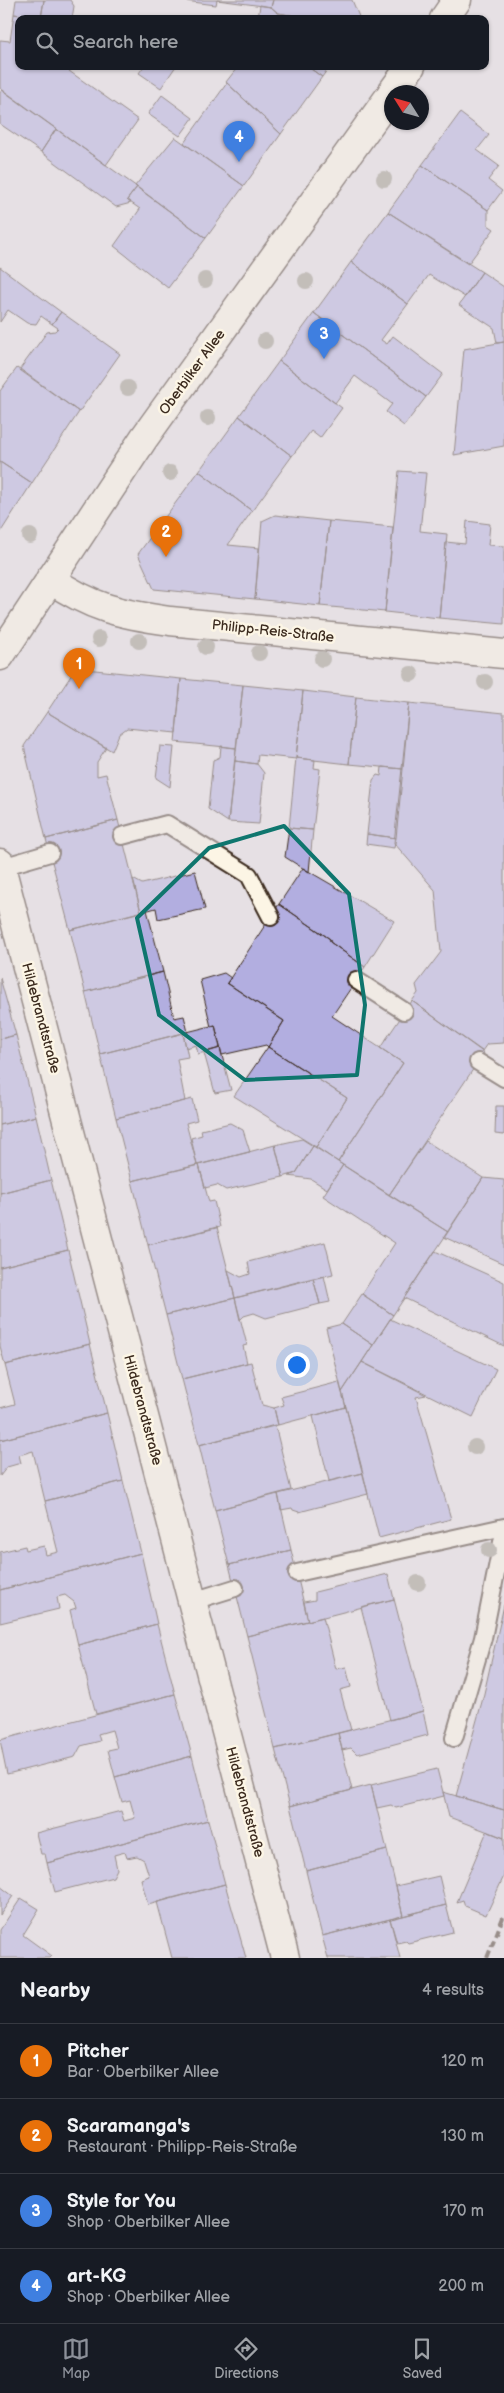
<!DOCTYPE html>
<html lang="en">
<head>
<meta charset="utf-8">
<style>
  body { margin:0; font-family:"Balsamiq Sans",sans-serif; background:#242831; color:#f1f3f6 }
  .compass { position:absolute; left:384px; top:85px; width:45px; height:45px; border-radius:50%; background:#171b24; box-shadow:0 1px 4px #0004; rotate:307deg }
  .you { position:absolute; left:296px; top:1364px; width:18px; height:18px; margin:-12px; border:4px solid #fff; border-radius:50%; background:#1a73e8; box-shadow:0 0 0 8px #1a73e833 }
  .badge { display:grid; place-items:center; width:32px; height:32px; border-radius:50%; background:#8c9099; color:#fff; font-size:16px; font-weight:700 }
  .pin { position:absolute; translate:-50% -41px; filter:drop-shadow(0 1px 2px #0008) }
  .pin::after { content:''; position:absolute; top:26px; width:18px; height:15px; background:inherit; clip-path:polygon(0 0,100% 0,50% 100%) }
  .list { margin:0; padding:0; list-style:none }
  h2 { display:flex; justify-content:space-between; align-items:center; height:65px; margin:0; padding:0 20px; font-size:21px }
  h2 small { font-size:16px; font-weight:400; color:#9ea1a6 }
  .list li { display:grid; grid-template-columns:32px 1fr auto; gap:15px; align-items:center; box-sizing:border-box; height:75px; padding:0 20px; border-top:1px solid #363941 }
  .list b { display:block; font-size:19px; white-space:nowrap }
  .list p { margin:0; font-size:16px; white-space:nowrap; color:#9ea1a6 }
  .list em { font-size:16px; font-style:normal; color:#9ea1a6 }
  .icon { flex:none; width:28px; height:28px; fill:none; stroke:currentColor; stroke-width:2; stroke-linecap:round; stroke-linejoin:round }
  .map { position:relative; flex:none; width:504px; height:1958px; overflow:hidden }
  .search { position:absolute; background:#171b24; box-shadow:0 1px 4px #0004; left:15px; right:15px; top:15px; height:55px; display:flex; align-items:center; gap:12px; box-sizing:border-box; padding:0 18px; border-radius:10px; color:#9ea1a6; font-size:19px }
  .sheet { height:365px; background:#171b24 }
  nav { display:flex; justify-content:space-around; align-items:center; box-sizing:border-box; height:70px; border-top:1px solid #363941; background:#171b24; font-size:14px; color:#9ea1a6 }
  nav a { display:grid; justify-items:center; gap:2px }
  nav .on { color:#8c9099 }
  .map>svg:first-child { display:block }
  .building { fill:#b2aee0; stroke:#3b2a1e }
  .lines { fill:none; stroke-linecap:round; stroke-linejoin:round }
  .service-casing { stroke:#3b2a1e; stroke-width:20 }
  .minor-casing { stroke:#3b2a1e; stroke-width:31 }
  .secondary-casing { stroke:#3b2a1e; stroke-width:31 }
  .service { stroke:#fcf5e5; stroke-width:16 }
  .minor { stroke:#fcf5e5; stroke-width:28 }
  .secondary { stroke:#fcf5e5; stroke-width:28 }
  .rail { stroke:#3b2a1e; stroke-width:4; stroke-dasharray:8 4; stroke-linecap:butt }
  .tree { fill:#999486 }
  .marked { fill:none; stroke:#0f766e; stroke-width:4; stroke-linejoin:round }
  .labels { text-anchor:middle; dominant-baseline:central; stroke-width:5; stroke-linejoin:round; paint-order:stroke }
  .street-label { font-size:14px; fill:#3b2a1e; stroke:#fcf5e5 }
</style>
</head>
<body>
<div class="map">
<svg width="504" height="1958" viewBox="0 0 504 1958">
  <rect width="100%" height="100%" fill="#e6e0e4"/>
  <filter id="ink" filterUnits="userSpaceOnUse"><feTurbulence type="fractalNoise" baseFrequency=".02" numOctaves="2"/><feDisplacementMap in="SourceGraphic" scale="10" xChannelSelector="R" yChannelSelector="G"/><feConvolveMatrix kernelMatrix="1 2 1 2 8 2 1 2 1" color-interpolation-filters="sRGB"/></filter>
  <g filter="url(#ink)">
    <path class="building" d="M16 0H44L41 18 14 14Z
      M44 0H70L74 6 72 19 41 18Z
      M177 0H217L216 5Z
      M217 0H273L271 7Z
      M273 0H352L360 19H313L278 13 271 7Z
      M260 5 271 7 278 13 313 19H258Z
      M14 14 46 19H19V66H70L69 71 138 120 106 165 0 88V40L10 41Z
      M144 66H176L161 88 139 73Z
      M242 66H307L322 77 281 134 226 82 237 68 239 70Z
      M307 66H330L322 77Z
      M227 83 281 134 244 186 184 143Z
      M2 90 56 129 41 152 0 124V93Z
      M162 95 193 118 180 136 148 114Z
      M460 113 489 135 477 150 499 166 488 180 502 191 488 210 422 165Z
      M56 129 137 187 127 200 131 203 116 207 41 152Z
      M175 137 244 186 206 238 135 186Z
      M422 165 488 210V225L494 229 468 264 388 212Z
      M137 187 206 238 168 288 114 246 140 209 127 200Z
      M388 212 482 272 465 297 429 275 408 304 351 262Z
      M351 262 408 304 381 340 387 344 393 336 443 374 426 397 314 313Z
      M0 267 61 312 52 324 41 316 36 324 27 323 8 310 0 322Z
      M482 272 504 287V342L497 343 494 328 459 305Z
      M61 312 120 354 79 412 20 369 47 332 55 331 58 328 52 324Z
      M314 313 426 397 404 426 386 412 392 404 355 376 335 403 279 361Z
      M504 342V446L454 455 464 349Z
      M279 361 342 408 320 438 311 431 292 456 239 416Z
      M17 368 79 412 32 483 0 462V391Z
      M239 416 292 456 252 511 199 471Z
      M0 462 32 483 0 533Z
      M199 471 252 511 228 545 259 548 255 599 154 589 138 554Z
      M399 471 426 473 420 531 447 534 439 618 385 612Z
      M275 515 329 521 320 606 255 599 262 521Z
      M329 521 393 527 385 612 320 606Z
      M467 521 490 524 488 545 504 546V624L439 618 446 542 465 544Z
      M76 668 181 679 176 733 127 728 119 734 112 751 47 712Z
      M181 679 243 685 236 748 175 742Z
      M243 685 303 691 296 759 258 755 257 764 235 761Z
      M303 691 356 697 349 764 296 758Z
      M356 697 409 703 403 769 349 764Z
      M409 703 504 713V1043L487 1044 482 1051 412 1001 418 993 416 985 441 952 435 890 394 843Z
      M47 712 106 748 97 762V776L106 774 118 820 46 839 24 746Z
      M160 746 174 747 170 787 156 778Z
      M221 746 236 748 228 822 208 809 213 760 220 757Z
      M296 758 315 760 314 768 320 769 313 830 289 828Z
      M235 761 257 764 264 773 259 824 228 822Z
      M382 767 403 769 396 838 367 834 373 780 377 775 381 776Z
      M118 820 141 912 70 930 46 839Z
      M289 828 313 830 309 872 285 857Z
      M367 834 396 838 394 848 366 844Z
      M303 868 394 921 365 967 330 942V939L279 904Z
      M195 871 205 909 158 919 156 908 141 912 133 879 142 884Z
      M279 904 330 939V942L365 967 332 1016 403 1063 338 1162 316 1147 347 1098 268 1047 284 1021 227 983Z
      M147 910 163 972 85 992 70 930Z
      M163 972 174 1018 184 1016 188 1032 100 1054 85 992Z
      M224 973 231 978 227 983 284 1021 268 1047 266 1045 222 1055 215 1025 211 1027 200 980Z
      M0 978 16 1035 0 1039Z
      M412 1001 484 1053 389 1195 338 1162 403 1063 380 1048Z
      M215 1025 220 1048 198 1054 196 1045 186 1048 183 1033Z
      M183 1033 188 1057 177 1059 185 1101 116 1118 100 1054Z
      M16 1035 36 1116 0 1125V1039Z
      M268 1047 347 1098 316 1147 234 1096Z
      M220 1048 231 1090 215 1093 204 1053Z
      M192 1099 197 1120 186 1123 197 1165 132 1181 116 1118Z
      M496 1106H504V1135L495 1134Z
      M36 1116 51 1180 0 1193V1125Z
      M230 1123 243 1130 250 1152 197 1165 191 1138 202 1135 201 1130Z
      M302 1139 313 1146 296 1173 283 1177 275 1145Z
      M426 1141 483 1178 448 1232 389 1195Z
      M275 1145 283 1177 226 1190 217 1185 205 1188 199 1165Z
      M313 1146 343 1165 327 1189 311 1179 289 1176 296 1173Z
      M199 1165 209 1202 214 1201 220 1227 148 1245 132 1181Z
      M343 1165 448 1232 393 1315 362 1294 395 1243 323 1196Z
      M483 1178 504 1180V1264L444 1237Z
      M51 1180 68 1250 0 1267V1193Z
      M217 1227 235 1298 166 1315 148 1245Z
      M325 1242 333 1274 235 1298 228 1270 241 1277 250 1274 248 1262Z
      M68 1250 90 1344 5 1365 0 1346V1267Z
      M435 1251 504 1282V1346L404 1298Z
      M324 1276 330 1302 320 1304 313 1278Z
      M313 1278 320 1304 266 1318 254 1313 244 1316 240 1320 235 1298Z
      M362 1294 393 1315 373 1345 342 1324Z
      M235 1298 247 1345 243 1346 247 1363 182 1379 166 1315Z
      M390 1319 496 1369 473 1417 362 1362Z
      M342 1324 373 1345 342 1392 326 1328Z
      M90 1344 107 1413 0 1440V1408L15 1404 5 1365Z
      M251 1362 262 1405 274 1408 278 1425 199 1445 182 1379Z
      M362 1362 426 1395 416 1397 451 1519 379 1538 342 1392Z
      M339 1382 346 1407 278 1425 274 1408 284 1405 281 1397Z
      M346 1407 363 1473 329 1481 313 1416Z
      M107 1413 123 1481 45 1501 33 1451 19 1455 21 1463 7 1467 0 1476V1440Z
      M275 1425 291 1490 215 1510 199 1445Z
      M363 1473 368 1494 299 1512 293 1510 292 1508 281 1510 278 1494Z
      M123 1481 141 1553 0 1590V1552L25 1546 26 1550 44 1546 46 1555 58 1552 45 1501Z
      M278 1494 291 1550 229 1565 215 1510Z
      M291 1550 308 1621 247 1636 229 1565Z
      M141 1553 157 1624 78 1645 70 1610 76 1608 74 1602 65 1595 57 1597 59 1609 0 1623V1590Z
      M388 1574 394 1599 308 1621 304 1602 315 1600V1592Z
      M394 1599 423 1711 390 1720 361 1607Z
      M504 1605V1810L456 1796 483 1698Z
      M323 1617 336 1669 346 1667 351 1687 340 1690 351 1730 275 1749 247 1636Z
      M157 1624 175 1694 96 1714 78 1645Z
      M175 1694 192 1756 115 1777 108 1750 117 1748 112 1730 98 1734 100 1741 81 1746 75 1757 7 1774 0 1740Z
      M423 1711 428 1735 357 1754 351 1748 342 1750 338 1733Z
      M338 1733 352 1790 290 1806 275 1749Z
      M192 1756 208 1820 47 1863 45 1854H41L36 1833 121 1811 124 1821 135 1818 130 1800 122 1802 115 1777Z
      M437 1769 444 1796 396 1808 391 1805 377 1808 371 1785Z
      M371 1785 387 1850 306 1871 290 1806Z
      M443 1792 504 1810V1838L449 1817Z
      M208 1820 225 1884 148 1905 141 1879 149 1876 144 1860 137 1856 127 1858 125 1852 114 1855 117 1869 113 1877 55 1892 47 1863Z
      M487 1831 504 1838V1876L486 1915 465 1906 463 1900 457 1902Z
      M387 1850 403 1916 322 1936 306 1871Z
      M439 1876 446 1905 403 1916 396 1886Z
      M225 1884 246 1958H172L157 1902Z
      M0 1886 13 1896 0 1915Z
      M21 1898 39 1909 23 1935 52 1956 50 1958H0V1930Z
      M446 1905 453 1932 408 1943 406 1941 397 1943 390 1919Z
      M390 1919 400 1958H328L322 1936Z"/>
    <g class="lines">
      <defs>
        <path id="service" d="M122 836 167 824 249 875 271 917
          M2 867 50 853
          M356 980 404 1011
          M478 1062 504 1078
          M297 1573 504 1527
          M193 1601 235 1588
          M454 1738 483 1638 504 1532"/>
        <path id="minor" d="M50 579C92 608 120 614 170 621L504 654
          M0 863 285 1958"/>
        <path id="secondary" d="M444 19 457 0
          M392 92 411 66
          M0 656 144 438 392 93"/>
      </defs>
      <use href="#service" class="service-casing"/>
      <use href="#minor" class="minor-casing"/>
      <use href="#secondary" class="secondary-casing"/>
      <use href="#service" class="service"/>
      <use href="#minor" class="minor"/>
      <use href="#secondary" class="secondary"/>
      <path class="rail" d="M487 1958 504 1915"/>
    </g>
    <g class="tree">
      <circle cx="384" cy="179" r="8"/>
      <circle cx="205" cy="280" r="8"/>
      <circle cx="306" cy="281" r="8"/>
      <circle cx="265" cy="341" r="8"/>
      <circle cx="128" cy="388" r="8"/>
      <circle cx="208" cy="418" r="8"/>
      <circle cx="170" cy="473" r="8"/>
      <circle cx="30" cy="536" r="8"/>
      <circle cx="99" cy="639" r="8"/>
      <circle cx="139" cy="641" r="8"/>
      <circle cx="206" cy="647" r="8"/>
      <circle cx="259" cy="653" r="8"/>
      <circle cx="322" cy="659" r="8"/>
      <circle cx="411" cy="674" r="8"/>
      <circle cx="485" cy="682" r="8"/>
      <circle cx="475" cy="1447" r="8"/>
      <circle cx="489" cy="1550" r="8"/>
      <circle cx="418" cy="1583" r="8"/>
    </g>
  </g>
  <path d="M0 0H504V1958H0ZM284 826 349 894 365 1005 357 1075 245 1080 159 1015 137 918 209 848Z" fill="#e6e0e4" fill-opacity=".55" fill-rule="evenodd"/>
  <path class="marked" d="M284 826 349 894 365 1005 357 1075 245 1080 159 1015 137 918 209 848Z"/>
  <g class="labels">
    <g class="street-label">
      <text transform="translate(192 372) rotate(-54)">Oberbilker Allee</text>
      <text transform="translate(273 631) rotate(6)">Philipp-Reis-Straße</text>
      <text transform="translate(41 1018) rotate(75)">Hildebrandtstraße</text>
      <text transform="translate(143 1410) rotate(75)">Hildebrandtstraße</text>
      <text transform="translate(245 1802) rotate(75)">Hildebrandtstraße</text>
    </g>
  </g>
</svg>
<svg class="compass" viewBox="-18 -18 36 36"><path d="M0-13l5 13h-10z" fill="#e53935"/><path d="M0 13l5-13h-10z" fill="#9ea1a6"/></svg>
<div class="you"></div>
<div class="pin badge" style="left:79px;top:689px;background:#e8710a">1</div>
<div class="pin badge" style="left:166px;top:557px;background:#e8710a">2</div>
<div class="pin badge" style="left:324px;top:359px;background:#3f7fe0">3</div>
<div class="pin badge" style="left:239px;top:162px;background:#3f7fe0">4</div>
<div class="search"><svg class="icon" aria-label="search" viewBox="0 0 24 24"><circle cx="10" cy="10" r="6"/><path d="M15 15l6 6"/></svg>Search here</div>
</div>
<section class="sheet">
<h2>Nearby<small>4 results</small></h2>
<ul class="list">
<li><span class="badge" style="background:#e8710a">1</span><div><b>Pitcher</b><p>Bar · Oberbilker Allee</p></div><em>120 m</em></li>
<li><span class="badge" style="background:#e8710a">2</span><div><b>Scaramanga's</b><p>Restaurant · Philipp-Reis-Straße</p></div><em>130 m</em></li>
<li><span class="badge" style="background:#3f7fe0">3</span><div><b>Style for You</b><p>Shop · Oberbilker Allee</p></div><em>170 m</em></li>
<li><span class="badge" style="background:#3f7fe0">4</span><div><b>art-KG</b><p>Shop · Oberbilker Allee</p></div><em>200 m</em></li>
</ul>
</section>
<nav>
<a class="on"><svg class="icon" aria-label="map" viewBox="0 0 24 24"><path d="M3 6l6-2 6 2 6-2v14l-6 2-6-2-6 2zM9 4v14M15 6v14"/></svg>Map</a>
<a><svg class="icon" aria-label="directions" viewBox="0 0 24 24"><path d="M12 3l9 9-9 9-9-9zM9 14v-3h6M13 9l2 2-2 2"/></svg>Directions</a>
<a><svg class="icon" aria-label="saved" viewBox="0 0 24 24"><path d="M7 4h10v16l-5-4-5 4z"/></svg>Saved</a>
</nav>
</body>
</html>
